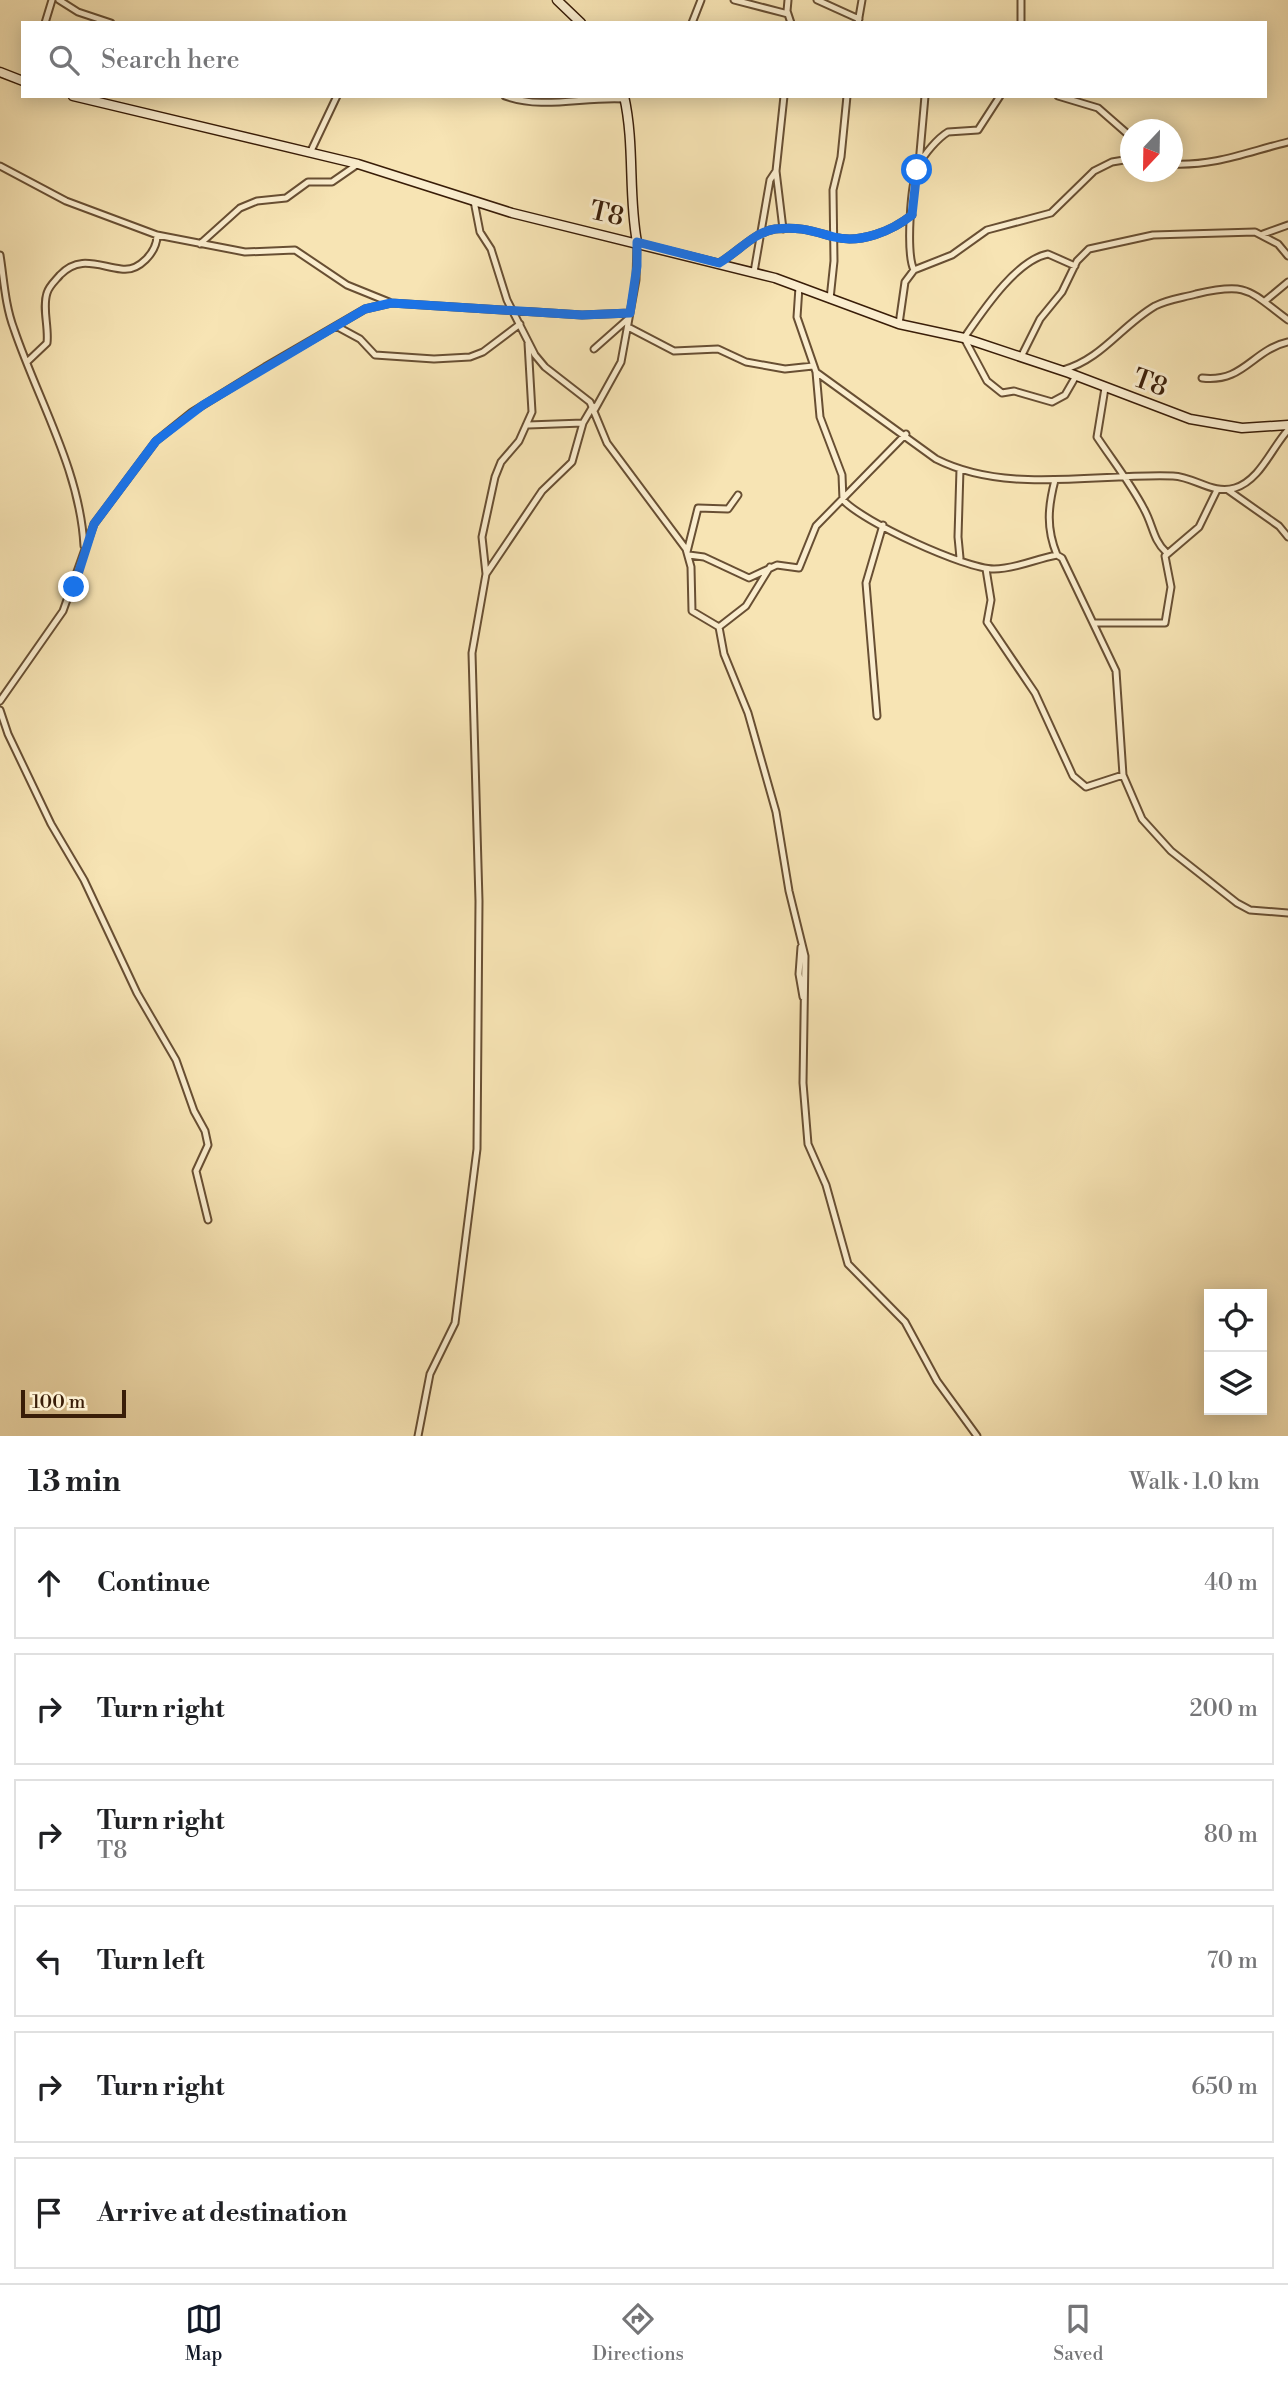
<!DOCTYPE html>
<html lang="en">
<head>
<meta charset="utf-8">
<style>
  body { margin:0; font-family:"Libre Bodoni",serif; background:#f6f6f6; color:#202124 }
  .controls { position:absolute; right:21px; bottom:21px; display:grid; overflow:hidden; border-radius:0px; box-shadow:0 4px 18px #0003 }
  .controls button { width:63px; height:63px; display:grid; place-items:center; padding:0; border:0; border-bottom:2px solid #e0e0e0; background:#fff; color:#202124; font:35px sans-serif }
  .compass { position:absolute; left:1120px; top:119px; width:63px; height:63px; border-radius:50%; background:#fff; box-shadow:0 4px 18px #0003; rotate:202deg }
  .scale { position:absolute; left:21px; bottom:18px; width:105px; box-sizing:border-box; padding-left:7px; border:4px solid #391d08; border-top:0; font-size:19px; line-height:24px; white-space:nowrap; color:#391d08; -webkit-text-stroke:5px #faedce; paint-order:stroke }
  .stop { position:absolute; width:21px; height:21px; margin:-16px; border:5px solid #1a73e8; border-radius:50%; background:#fff }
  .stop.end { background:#1a73e8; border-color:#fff; box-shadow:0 2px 7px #0008 }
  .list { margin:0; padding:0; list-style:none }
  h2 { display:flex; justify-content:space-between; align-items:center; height:91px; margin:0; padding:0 28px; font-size:30px }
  h2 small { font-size:23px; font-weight:400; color:#757577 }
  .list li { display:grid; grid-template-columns:46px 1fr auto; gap:21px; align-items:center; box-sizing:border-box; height:112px; margin:0 14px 14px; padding:0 14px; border:2px solid #e0e0e0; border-radius:0px }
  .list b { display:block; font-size:26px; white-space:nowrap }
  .list p { margin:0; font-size:23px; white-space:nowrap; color:#757577 }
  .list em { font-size:23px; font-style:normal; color:#757577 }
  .icon { flex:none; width:38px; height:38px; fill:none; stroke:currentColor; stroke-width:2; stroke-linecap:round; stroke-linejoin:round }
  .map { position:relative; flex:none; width:1288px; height:1436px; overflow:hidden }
  .search { position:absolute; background:#fff; box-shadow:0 4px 18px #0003; left:21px; right:21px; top:21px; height:77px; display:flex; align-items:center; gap:18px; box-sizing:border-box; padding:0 24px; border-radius:0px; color:#757577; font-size:26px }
  .sheet { height:847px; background:#fff }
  nav { display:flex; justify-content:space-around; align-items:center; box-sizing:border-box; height:98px; border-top:2px solid #e0e0e0; background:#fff; font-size:19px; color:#757577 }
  nav a { display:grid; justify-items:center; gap:4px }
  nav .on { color:#111827 }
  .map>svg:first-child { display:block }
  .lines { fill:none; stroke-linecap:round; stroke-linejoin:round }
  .street-casing { stroke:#684f33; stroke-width:9 }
  .secondary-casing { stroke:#391d08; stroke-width:11 }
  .street { stroke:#faedce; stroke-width:5 }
  .secondary { stroke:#faedce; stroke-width:8 }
  .route { stroke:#1a73e8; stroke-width:9 }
  .labels { text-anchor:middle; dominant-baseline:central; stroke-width:6; stroke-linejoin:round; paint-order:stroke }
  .street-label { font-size:26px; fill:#391d08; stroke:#faedce }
</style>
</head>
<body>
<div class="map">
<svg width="1288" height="1436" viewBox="0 0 1288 1436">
  <rect width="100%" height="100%" fill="#f7e4b4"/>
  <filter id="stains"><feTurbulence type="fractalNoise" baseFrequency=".00286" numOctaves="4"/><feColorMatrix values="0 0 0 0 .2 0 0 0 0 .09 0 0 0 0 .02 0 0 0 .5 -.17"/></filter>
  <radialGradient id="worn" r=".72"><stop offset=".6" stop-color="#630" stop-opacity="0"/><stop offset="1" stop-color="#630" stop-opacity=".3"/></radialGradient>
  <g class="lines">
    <defs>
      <path id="street" d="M59 0 78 12 111 23
        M734 0 788 14
        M788 0 787 11 791 23
        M817 0 859 19
        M45 23 52 0
        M692 23 701 0
        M858 23 862 0
        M1021 23V0
        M505 96C543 110 585 96 625 99
        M1058 96 1098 108 1130 136
        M310 153 337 96
        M919 164 925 96
        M1172 164C1216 166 1247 152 1288 142
        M0 166 66 201 157 235 245 252 295 250 347 285 389 302
        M474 201 480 232 491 249 507 300 535 355 545 367 590 402 607 443 686 549 691 567 692 611 719 627 724 654 748 713 776 812 789 891 805 956 803 1083 808 1144 826 1185 848 1264 905 1322 937 1381 977 1436
        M783 229 776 171 784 96
        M1263 234 1288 225
        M200 244 240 208 257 201 286 198 308 182H332L358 164
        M0 255C4 280 5 305 14 329 38 400 80 470 84 546
        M719 263C737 253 754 232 775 229 799 226 812 231 834 237 860 244 892 231 912 215
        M1075 266 1048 254C1016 260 982 312 964 338L987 381 1002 393 1014 391 1052 402 1065 395 1076 376
        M914 270C906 254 910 182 919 165 924 154 938 138 948 132L978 130 1000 96
        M754 272 770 180 776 171
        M799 287 797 317 816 372 936 459C1007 495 1096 473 1173 476 1195 477 1213 495 1235 488 1260 480 1271 449 1288 430
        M830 299 834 261 833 190 841 157 847 96
        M1265 301 1288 282
        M899 324 905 282 914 270 952 255 987 230 1051 213 1094 171 1112 162 1130 159
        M336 326 360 339 375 355 434 359 470 357 483 352 520 324
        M628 327 674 351 718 349 746 362 785 369 813 366
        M594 349 629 318
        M1021 357 1040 319 1062 292 1077 261 1089 249 1153 235 1255 232 1278 244 1288 256
        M27 362 47 343C49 327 42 308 47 293 49 286 55 281 60 275 79 255 98 266 121 269 139 272 157 252 157 235
        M1063 370C1102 359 1121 326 1155 306 1169 299 1182 298 1196 294 1248 282 1248 290 1288 320
        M816 372 820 417 842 475 843 500C863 522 965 569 994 569 1016 569 1035 559 1057 555L1062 558 1116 671 1123 775 1142 819 1171 851 1237 903 1250 910 1288 913
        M1202 378C1244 383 1252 350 1288 342
        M1105 388 1097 437C1113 461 1131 484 1144 509 1153 525 1153 540 1166 552
        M595 409 621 362 636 280 637 242
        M528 425 583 423 593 406
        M1055 480C1048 507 1046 528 1057 555
        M1228 490 1279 526 1288 537
        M687 552 698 508 728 509 738 495
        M689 555 704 557 749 578 777 565 799 568 816 526 906 434
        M960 558 958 537 960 469
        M986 569 991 600 987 622 1035 693 1073 776 1086 787 1123 775
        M486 574 542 491 572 462 583 423
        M1094 623H1165L1171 587 1165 556 1199 527 1217 490
        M719 627 746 606 770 567
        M0 701 63 611 94 524 156 441 192 412 265 367 365 309 391 303 582 315 630 313
        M0 710 8 734 51 824 84 880 137 993 176 1060 194 1111 205 1131 208 1145 196 1171 208 1220
        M877 716 866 583 883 525
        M801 947 799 974 803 997
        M418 1436 430 1374 455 1323 477 1149 479 901 472 653 486 574 482 537 495 477 501 462 519 441 532 412 528 343"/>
      <path id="secondary" d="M557 0 581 23
        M0 72 23 81
        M73 96 358 164 512 213 775 278 899 324 964 338 1069 373 1190 419 1242 428 1288 425
        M624 96C635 145 628 194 637 242"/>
    </defs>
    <use href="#street" class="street-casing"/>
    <use href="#secondary" class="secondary-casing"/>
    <use href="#street" class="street"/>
    <use href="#secondary" class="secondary"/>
  </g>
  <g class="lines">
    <path class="route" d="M74 587 94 524 156 441 203 405 365 309 391 303 582 315 630 313 637 266V242L719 263C737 253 754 232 775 229 799 226 812 231 834 237 860 244 892 231 912 215L917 170"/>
  </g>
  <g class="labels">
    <g class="street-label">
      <text transform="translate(607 214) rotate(13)">T8</text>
      <text transform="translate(1150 383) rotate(20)">T8</text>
    </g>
  </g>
  <rect width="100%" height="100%" filter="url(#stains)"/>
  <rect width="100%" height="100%" fill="url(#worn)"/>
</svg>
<div class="controls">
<button><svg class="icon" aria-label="locate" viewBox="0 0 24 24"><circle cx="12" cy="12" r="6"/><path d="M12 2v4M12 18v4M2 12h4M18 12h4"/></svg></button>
<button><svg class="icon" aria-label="layers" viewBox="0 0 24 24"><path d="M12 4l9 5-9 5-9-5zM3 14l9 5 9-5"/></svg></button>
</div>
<svg class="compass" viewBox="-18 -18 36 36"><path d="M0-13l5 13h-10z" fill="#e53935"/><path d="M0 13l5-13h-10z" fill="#757577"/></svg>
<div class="scale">100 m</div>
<div class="stop" style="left:917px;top:170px"></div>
<div class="stop end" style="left:74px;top:587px"></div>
<div class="search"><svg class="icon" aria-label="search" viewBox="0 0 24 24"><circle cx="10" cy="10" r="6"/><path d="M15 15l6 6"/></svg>Search here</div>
</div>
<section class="sheet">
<h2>13 min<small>Walk · 1.0 km</small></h2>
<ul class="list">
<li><svg class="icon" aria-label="ahead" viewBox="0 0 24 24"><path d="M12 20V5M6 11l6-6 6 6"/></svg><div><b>Continue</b></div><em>40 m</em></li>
<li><svg class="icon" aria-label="right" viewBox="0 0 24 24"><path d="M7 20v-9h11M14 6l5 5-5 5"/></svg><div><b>Turn right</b></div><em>200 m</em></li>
<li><svg class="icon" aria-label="right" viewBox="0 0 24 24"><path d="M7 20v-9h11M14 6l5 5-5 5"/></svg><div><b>Turn right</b><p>T8</p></div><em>80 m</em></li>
<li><svg class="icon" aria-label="left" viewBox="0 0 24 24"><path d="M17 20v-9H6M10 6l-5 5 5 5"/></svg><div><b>Turn left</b></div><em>70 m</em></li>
<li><svg class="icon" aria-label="right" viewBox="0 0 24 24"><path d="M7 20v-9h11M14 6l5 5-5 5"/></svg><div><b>Turn right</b></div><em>650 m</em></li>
<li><svg class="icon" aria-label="arrive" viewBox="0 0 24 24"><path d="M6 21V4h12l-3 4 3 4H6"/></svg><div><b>Arrive at destination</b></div></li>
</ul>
</section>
<nav>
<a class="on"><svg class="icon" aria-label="map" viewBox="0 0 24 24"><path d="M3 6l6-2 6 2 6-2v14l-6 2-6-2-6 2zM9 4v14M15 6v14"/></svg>Map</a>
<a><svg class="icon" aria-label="directions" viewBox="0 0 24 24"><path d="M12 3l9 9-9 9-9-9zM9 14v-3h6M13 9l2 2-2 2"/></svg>Directions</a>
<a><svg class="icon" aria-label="saved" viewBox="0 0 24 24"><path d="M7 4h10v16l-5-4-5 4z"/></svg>Saved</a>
</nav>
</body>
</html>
